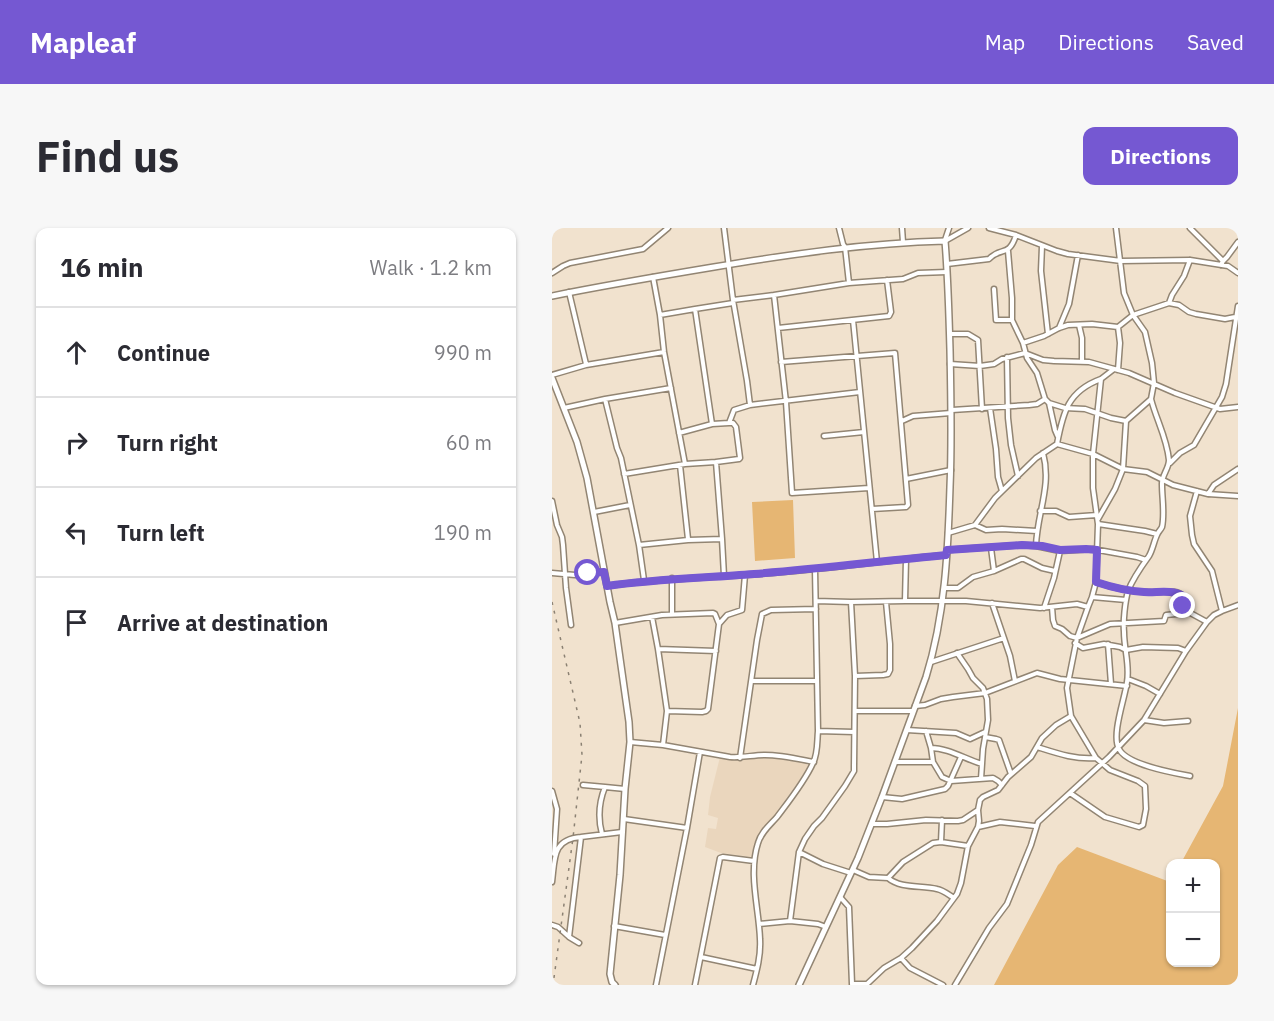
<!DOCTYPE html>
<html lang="en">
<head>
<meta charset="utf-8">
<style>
  body { margin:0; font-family:"IBM Plex Sans",sans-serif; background:#f7f7f7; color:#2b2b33 }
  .controls { position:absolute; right:18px; bottom:18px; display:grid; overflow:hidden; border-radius:12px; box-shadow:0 2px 4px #0004 }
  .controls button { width:54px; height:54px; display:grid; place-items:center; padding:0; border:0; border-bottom:2px solid #e1e1e2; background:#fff; color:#2b2b33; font:30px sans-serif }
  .stop { position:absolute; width:18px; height:18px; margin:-14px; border:4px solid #7558d2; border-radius:50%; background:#fff }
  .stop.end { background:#7558d2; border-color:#fff; box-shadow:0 2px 6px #0008 }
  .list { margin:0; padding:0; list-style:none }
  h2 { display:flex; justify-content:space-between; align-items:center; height:78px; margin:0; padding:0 24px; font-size:26px }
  h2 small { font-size:20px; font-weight:400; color:#7c7c81 }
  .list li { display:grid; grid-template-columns:39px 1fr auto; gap:18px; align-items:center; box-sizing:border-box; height:90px; padding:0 24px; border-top:2px solid #e1e1e2 }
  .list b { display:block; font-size:22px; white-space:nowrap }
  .list em { font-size:20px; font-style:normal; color:#7c7c81 }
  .icon { flex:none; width:33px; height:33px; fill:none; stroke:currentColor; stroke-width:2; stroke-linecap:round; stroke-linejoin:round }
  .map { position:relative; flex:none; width:686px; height:757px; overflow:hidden; border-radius:12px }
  header { display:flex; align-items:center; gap:36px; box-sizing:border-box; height:84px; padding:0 30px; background:#7558d2; color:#fff }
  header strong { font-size:28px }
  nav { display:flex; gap:33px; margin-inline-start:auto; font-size:21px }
  .intro { display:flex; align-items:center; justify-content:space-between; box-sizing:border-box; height:144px; padding:0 36px }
  h1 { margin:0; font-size:42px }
  .button { padding:15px 27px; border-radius:12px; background:#7558d2; color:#fff; font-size:21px; font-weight:700 }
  main { display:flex; gap:36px; padding:0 36px }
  aside { flex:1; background:#fff; border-radius:12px; box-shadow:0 2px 4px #0004 }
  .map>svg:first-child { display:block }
  .built { fill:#ead6bd }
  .green { fill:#e6b673 }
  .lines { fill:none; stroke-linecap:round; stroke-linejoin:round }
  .street-casing { stroke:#928573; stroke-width:7 }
  .secondary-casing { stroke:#928573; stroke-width:8 }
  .street { stroke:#fff; stroke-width:4 }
  .secondary { stroke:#fff; stroke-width:5 }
  .rail { stroke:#8b8173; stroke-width:1.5; stroke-dasharray:3 6; stroke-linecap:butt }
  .route { stroke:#7558d2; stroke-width:8 }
</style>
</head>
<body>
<header>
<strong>Mapleaf</strong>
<nav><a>Map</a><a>Directions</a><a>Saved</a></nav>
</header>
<div class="intro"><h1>Find us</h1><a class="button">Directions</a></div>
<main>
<aside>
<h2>16 min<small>Walk · 1.2 km</small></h2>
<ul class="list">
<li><svg class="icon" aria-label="ahead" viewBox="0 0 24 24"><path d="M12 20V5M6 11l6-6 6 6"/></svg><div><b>Continue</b></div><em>990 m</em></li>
<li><svg class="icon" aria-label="right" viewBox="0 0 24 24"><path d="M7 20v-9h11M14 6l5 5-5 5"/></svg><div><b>Turn right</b></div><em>60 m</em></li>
<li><svg class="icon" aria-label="left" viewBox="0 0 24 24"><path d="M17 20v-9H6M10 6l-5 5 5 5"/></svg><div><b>Turn left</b></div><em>190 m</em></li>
<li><svg class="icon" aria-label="arrive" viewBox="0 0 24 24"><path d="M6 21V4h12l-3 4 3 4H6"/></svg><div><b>Arrive at destination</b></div></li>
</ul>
</aside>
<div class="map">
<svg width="686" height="757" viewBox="0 0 686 757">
  <rect width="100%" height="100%" fill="#f1e2ce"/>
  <path class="built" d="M223 528 253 534 257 539 234 571 224 590 207 609 201 629 169 625 153 619 156 600 164 601 166 590 156 587 158 569 168 529 191 533V531Z"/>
  <path class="green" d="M241 272 243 330 203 333 200 274Z
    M686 480V757H442L506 637 525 619 618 654V734H664V636L629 635 671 558Z"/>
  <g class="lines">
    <defs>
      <path id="street" d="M172 0 181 72 222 67
        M287 0 291 16 293 19 297 55
        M350 0 351 14
        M437 0 464 7 505 23 516 26 569 33 638 32 676 38 686 45
        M638 0 671 33 669 37
        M393 12 397 0
        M393 13 416 0
        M490 18 489 43 496 106
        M456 23 460 70V92L471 115 475 130 485 145 493 171 497 175 513 180 533 181 559 190 574 193
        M671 33 675 29 686 14
        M395 36 437 31C449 18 457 30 464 7
        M0 45 11 38 18 35 91 21 116 0
        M442 61 444 92H460
        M17 64 34 136
        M181 72 195 153 198 177 308 164
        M617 75 620 67 632 48 638 32
        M143 81 181 75
        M108 87 143 81 160 196 127 205
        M301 92 325 334
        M527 97 530 110V133
        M226 100 337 88 339 84 335 52
        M507 100 517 76 526 27
        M398 106H416L426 112 430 181
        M471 115 492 108 507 100 516 97 540 96 566 99 581 87 617 75 627 77 637 84 644 86 673 91 683 89
        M455 129 456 190 459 217 466 248
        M229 134 343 125 356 277 354 279 320 281
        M398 136 428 138 442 136 450 131 473 125 491 132 502 133 537 134 577 145 623 165 668 181 686 179
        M566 142 568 115 566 99
        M0 147 34 137 112 124
        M53 171 119 160
        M599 171C604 191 615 210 617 232 617 241 609 248 610 257 610 270 613 286 610 299 608 303 607 302 605 307 602 313 601 321 597 328 589 339 581 350 576 363 573 374 571 393 572 404 572 421 578 437 575 454 573 470 559 507 567 521 575 537 622 545 638 548
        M497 175 503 202 506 209
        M12 180 53 171 65 220 69 230 87 317 92 352
        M438 180 444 221 446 249 450 263
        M400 182 477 177 485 176 493 171
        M350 193 361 188 399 185
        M160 196 177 195 182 182 198 177
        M272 208 312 204
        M505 216 541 226 571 241 595 244 621 257 656 266 686 268
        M164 234 187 231 188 230 184 199 181 195H177
        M618 235 628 225 642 217 670 169 674 156 686 78
        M133 236 164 234 170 311 172 348
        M128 237 136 311
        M72 246 133 236 112 124 108 87 101 49
        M354 251 399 242
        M317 260 240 265 234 174 222 67 297 55 351 51 366 45 395 44
        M645 263 638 288 640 307 642 316 660 343 670 383
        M656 266 662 257 686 241
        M0 273 5 297 10 309 11 317 14 360 19 397
        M488 283H504L517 289 545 287
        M42 284 78 277
        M546 291 563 261 571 241 574 193 599 171 602 155 600 135 593 104 581 87 572 65 564 0
        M546 296 593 303 605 306
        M423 297 434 302 450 301 485 303
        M396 305 423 297 443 270 484 230 505 216C511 184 516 163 549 151
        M87 317 136 312 170 311
        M484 318C485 285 500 258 491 225
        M395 322 470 317 484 318 508 323 541 321 585 329 594 332
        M442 343 469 331H472L490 340 503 343
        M0 345 23 347 39 344H52
        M120 350V386
        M544 354C564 361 584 365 606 364 613 364 625 362 630 367 633 371 631 377 631 381L655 394
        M55 358C101 351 146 350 193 347 260 343 327 333 394 327
        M392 360H406L421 349 442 343 439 320
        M540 369 574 372
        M264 373 299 374 353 373 354 331
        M353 373H414L488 380 525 376 536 379
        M440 375 458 428 463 453
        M500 379 501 392 503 398 510 401 518 408 525 410 558 396 612 393 614 387 624 386
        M492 380 502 350 508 323
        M100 389 106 421
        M63 395 110 387 161 385 163 386 167 396
        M523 415 531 420 552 416 568 419 574 422 591 419 626 420 634 423
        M556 416 559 456
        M405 425 416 441 421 450 431 460 435 471 436 492 431 521 429 551
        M379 434 452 410
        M303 448 331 447 336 446 338 442V416L334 374
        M576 451 594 458 608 466
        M200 453H265
        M363 478 373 477 389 471 401 469 433 465 485 445 508 451 575 458
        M115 483 106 421 164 423
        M303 483H361
        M592 492 612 495 636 493
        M355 502 404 505 418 511 433 504
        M266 503 302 504
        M374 503 379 520 381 534 390 549 399 553 441 550 446 553 450 557
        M433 509 444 511 447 512 459 546
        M78 514 111 517 178 529C190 530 201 527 213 527 229 527 246 531 262 534
        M111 517 115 483 150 484 154 483 156 481 167 396 175 387 190 382 193 347
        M485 519C504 525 524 532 544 530
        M379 520C396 520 413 531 430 536
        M188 530 205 412 210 386 219 382 264 381
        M343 534H381
        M31 557 53 559
        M0 563 5 581 2 626
        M518 565 553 589 587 599 591 597 594 581 593 558 586 553 558 542 544 530 519 488 515 460 525 410 536 379 540 369 544 354 546 296 541 260V226L549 151 562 141
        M330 569 350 571 393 561 396 558 409 529
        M72 591 135 600 104 757
        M320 596H335L374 592 406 593 411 592 426 582
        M426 599 448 594 483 598
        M135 600 148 524
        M50 606C46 591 47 574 53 559L73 561
        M389 614 390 592
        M247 624 271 636 299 645
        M301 642 317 649 336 650 351 634 381 615 389 614 416 618
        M336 650C349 661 369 657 385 661 391 662 397 667 402 670
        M0 654C3 631 0 611 29 609
        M289 670 297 679 300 756H314
        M238 693 266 696 274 699
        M207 696 238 693 247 624 253 611 262 598 270 590 293 558 302 543V539L303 448 299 374
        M0 697 6 699 16 708
        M62 698 113 707
        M27 715 17 709 29 609 70 604
        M149 729 205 741
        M349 730 358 740 391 757
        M143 757 168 630 171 629 202 633
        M201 757C205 742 209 727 208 711 207 680 196 646 206 615 209 604 218 597 225 589 237 573 253 553 261 535 266 526 265 513 266 503L263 341
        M314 757 332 740 349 730 360 720 385 693 405 666 409 655 416 618 426 599 427 593 426 582 428 572 431 569 446 562 456 549 479 529 490 510 504 497 519 488
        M403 757 437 700 455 676 479 617 486 594 557 529 592 492 634 423 655 394 662 387 670 383 686 377"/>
      <path id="secondary" d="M0 68C54 57 108 48 162 39 240 26 314 15 393 13 396 49 397 86 398 122 399 168 400 213 398 259 396 323 393 388 374 449L330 569 306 630 247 757
        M0 150 25 214 35 250 58 374 63 395 77 494 78 514 73 561 68 647 58 746 60 754 63 757"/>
    </defs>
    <use href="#street" class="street-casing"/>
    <use href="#secondary" class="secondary-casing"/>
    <use href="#street" class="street"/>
    <use href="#secondary" class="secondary"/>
    <path class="rail" d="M0 374 28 495 30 527 21 610 1 757"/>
  </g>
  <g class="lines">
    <path class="route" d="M36 345 52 344 55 358C104 351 153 350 202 346 266 341 330 333 394 327L395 322 470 317 490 318 508 322 534 321 545 322 544 354C559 359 575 363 592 364 605 365 619 361 631 368L632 372 631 378"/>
  </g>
</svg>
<div class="controls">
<button>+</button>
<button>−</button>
</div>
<div class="stop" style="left:36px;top:345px"></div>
<div class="stop end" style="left:631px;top:378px"></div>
</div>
</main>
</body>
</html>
